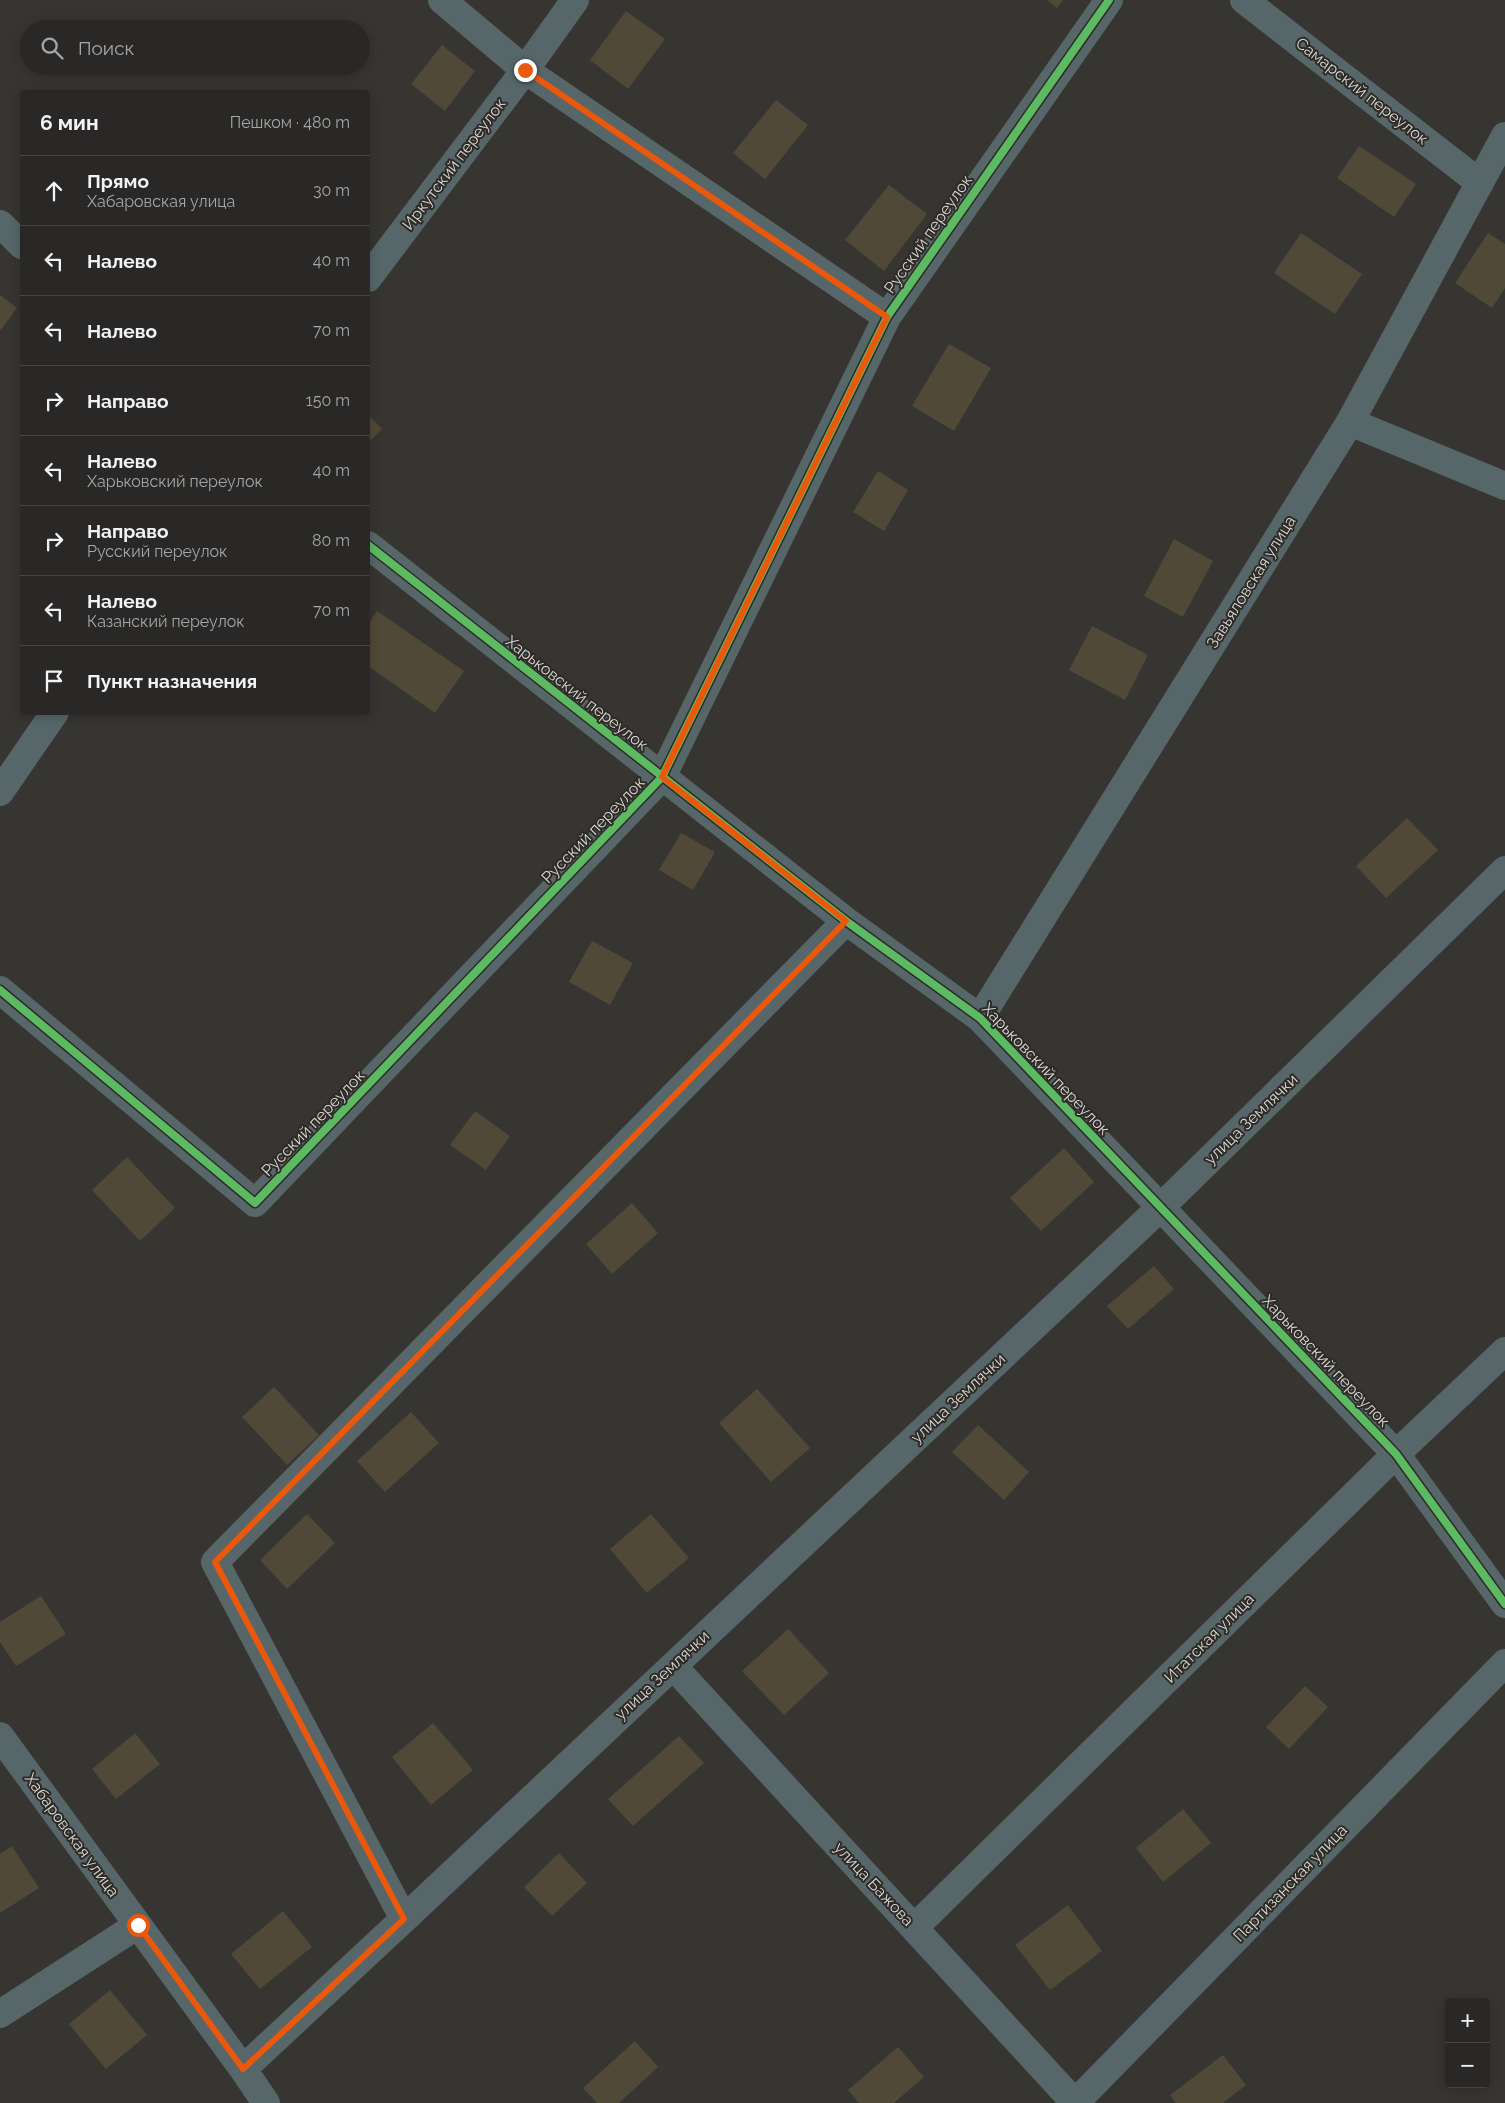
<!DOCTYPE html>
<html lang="ru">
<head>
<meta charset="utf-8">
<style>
  body { margin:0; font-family:Raleway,sans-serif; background:#353432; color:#f1f3f6 }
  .controls { position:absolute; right:15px; bottom:15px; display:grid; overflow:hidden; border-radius:5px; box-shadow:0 2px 12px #0003 }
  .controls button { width:45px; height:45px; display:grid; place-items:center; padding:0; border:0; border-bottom:1px solid #454443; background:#292826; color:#f1f3f6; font:25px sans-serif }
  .stop { position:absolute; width:15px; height:15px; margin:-11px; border:4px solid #ea580c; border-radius:50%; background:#fff }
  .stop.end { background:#ea580c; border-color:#fff; box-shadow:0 1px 5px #0008 }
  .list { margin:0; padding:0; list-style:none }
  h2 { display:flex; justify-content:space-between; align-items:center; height:65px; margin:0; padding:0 20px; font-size:21px }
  h2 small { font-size:16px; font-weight:400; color:#a5a6a7 }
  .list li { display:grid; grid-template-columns:32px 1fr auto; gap:15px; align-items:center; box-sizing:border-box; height:70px; padding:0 20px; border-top:1px solid #454443 }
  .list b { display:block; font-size:19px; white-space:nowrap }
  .list p { margin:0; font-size:16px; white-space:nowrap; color:#a5a6a7 }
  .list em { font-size:16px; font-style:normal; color:#a5a6a7 }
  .icon { flex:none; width:28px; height:28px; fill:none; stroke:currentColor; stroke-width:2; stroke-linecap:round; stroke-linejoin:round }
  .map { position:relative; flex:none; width:1505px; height:2103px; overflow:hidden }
  .search { position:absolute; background:#292826; box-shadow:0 2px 12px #0003; left:20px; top:20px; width:350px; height:55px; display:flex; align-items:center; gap:12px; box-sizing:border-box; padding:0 18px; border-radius:28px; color:#a5a6a7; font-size:19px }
  .panel { position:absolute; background:#292826; box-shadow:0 2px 12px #0003; left:20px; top:90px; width:350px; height:625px; border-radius:5px }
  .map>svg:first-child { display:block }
  .building { fill:#514937 }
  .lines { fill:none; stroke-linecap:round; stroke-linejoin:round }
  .minor { stroke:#566669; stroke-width:28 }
  .cycleway-casing { stroke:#2e2b27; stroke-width:11 }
  .cycleway { stroke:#5cba63; stroke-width:8 }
  .route { stroke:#ea580c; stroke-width:6 }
  .labels { text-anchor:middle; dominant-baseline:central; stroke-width:4; stroke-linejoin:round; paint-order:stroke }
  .street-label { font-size:16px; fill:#dbd9d7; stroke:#2e2b27 }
</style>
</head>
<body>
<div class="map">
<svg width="1505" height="2103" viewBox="0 0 1505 2103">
  <rect width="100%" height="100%" fill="#373532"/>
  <path class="building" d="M1047 0H1063L1057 8Z
    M626 11 665 39 628 89 590 60Z
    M442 45 475 71 445 111 411 84Z
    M776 100 808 125 765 179 733 153Z
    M1359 146 1416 184 1394 217 1337 178Z
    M889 185 927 214 884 271 845 240Z
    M1301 233 1362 274 1335 314 1274 273Z
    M1488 233 1505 244V288L1492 308 1455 283Z
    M0 295 17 308 0 331Z
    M949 344 991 368 954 431 912 406Z
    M368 414 382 429 368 443Z
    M878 471 908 490 884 531 853 512Z
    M1174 539 1213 561 1183 617 1144 596Z
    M377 611 464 671 435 713 368 666V625Z
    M1092 626 1148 655 1125 700 1069 670Z
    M1407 818 1438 850 1386 898 1356 866Z
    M681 833 715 852 693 890 659 870Z
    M592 941 633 963 610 1005 569 982Z
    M475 1111 510 1136 486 1170 450 1145Z
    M1064 1148 1094 1182 1041 1231 1010 1198Z
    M127 1157 175 1208 140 1241 92 1190Z
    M632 1203 658 1233 612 1274 586 1244Z
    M1154 1266 1174 1289 1128 1329 1107 1306Z
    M274 1387 319 1435 287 1465 242 1417Z
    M757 1389 810 1448 771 1482 719 1423Z
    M411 1412 439 1443 385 1492 357 1461Z
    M978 1425 1029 1472 1004 1500 952 1452Z
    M307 1514 335 1543 287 1589 260 1560Z
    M651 1514 689 1558 647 1593 610 1549Z
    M41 1596 66 1634 16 1666 0 1642V1622Z
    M788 1629 829 1673 784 1715 742 1671Z
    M1305 1686 1328 1707 1289 1749 1266 1727Z
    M433 1723 473 1770 431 1805 392 1757Z
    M135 1733 160 1764 116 1799 92 1769Z
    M679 1736 704 1763 633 1826 608 1799Z
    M1183 1809 1211 1843 1163 1882 1136 1848Z
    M12 1846 39 1888 0 1913V1854Z
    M559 1853 587 1883 552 1916 524 1887Z
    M1068 1905 1102 1951 1050 1990 1015 1945Z
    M283 1911 312 1947 260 1989 231 1954Z
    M110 1990 147 2035 106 2069 69 2024Z
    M635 2041 658 2067 619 2103H597L583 2088Z
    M898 2047 924 2077 894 2103H859L848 2090Z
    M1223 2055 1246 2085 1223 2103H1176L1170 2095Z"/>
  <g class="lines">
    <path class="minor" d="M442 0 525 70 887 317
      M1244 0 1480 183
      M0 224 22 245
      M368 278 525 70 575 0
      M1350 422 1505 486
      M368 545 846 921 980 1018 1396 1454 1505 1604
      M0 792 55 712
      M0 990 255 1203 662 777 887 317 1109 0
      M980 1018 1350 422 1505 136
      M673 1666 1075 2103
      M0 1736 243 2069 266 2103
      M404 1919 1161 1207 1505 870
      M914 1928 1396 1454 1505 1351
      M0 2014 138 1925
      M243 2069 404 1919 215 1562 846 921
      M1075 2103 1505 1663"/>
    <defs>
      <path id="cycleway" d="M368 545 846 921 980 1018 1396 1454 1505 1604
        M0 990 255 1203 662 777 887 317 1109 0"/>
    </defs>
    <use href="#cycleway" class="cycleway-casing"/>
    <use href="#cycleway" class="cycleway"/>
  </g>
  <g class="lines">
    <path class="route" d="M138 1925 243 2069 404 1919 215 1562 846 921 662 777 887 317 525 70"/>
  </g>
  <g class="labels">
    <g class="street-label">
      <text transform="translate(1362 91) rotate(38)">Самарский переулок</text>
      <text transform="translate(454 164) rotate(-53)">Иркутский переулок</text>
      <text transform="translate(928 234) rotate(-55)">Русский переулок</text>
      <text transform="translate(1251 582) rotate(-58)">Завьяловская улица</text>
      <text transform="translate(577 693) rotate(38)">Харьковский переулок</text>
      <text transform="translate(593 830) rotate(-46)">Русский переулок</text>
      <text transform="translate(1046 1069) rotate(46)">Харьковский переулок</text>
      <text transform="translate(1251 1119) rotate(-44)">улица Землячки</text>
      <text transform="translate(313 1123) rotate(-46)">Русский переулок</text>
      <text transform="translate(1326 1361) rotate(46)">Харьковский переулок</text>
      <text transform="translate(958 1398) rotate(-43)">улица Землячки</text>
      <text transform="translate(1209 1638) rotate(-45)">Итатская улица</text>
      <text transform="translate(662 1675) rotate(-43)">улица Землячки</text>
      <text transform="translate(72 1835) rotate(54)">Хабаровская улица</text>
      <text transform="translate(1290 1883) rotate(-46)">Партизанская улица</text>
      <text transform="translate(874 1884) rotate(47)">улица Бажова</text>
    </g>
  </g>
</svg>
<div class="controls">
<button>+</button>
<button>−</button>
</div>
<div class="stop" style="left:138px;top:1925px"></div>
<div class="stop end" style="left:525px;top:70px"></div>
<div class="search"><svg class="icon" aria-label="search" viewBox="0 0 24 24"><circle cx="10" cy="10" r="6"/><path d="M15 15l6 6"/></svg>Поиск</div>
<section class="panel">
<h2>6 мин<small>Пешком · 480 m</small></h2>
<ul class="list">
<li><svg class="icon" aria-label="ahead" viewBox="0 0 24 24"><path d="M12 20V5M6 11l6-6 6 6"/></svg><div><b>Прямо</b><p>Хабаровская улица</p></div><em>30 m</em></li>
<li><svg class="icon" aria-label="left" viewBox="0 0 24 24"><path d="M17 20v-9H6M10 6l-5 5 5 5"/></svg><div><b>Налево</b></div><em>40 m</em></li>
<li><svg class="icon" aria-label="left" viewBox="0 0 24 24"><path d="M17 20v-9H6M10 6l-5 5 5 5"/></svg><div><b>Налево</b></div><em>70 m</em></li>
<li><svg class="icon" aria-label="right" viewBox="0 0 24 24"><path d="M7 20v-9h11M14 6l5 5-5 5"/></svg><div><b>Направо</b></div><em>150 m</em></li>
<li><svg class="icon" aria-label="left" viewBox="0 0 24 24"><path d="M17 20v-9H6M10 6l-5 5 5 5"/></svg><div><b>Налево</b><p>Харьковский переулок</p></div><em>40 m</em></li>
<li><svg class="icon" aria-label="right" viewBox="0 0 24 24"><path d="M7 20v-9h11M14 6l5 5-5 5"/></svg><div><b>Направо</b><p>Русский переулок</p></div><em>80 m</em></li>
<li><svg class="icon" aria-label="left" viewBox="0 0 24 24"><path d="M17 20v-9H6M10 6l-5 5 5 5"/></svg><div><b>Налево</b><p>Казанский переулок</p></div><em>70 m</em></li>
<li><svg class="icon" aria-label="arrive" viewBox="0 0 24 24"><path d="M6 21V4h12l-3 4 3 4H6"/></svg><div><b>Пункт назначения</b></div></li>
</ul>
</section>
</div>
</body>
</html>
